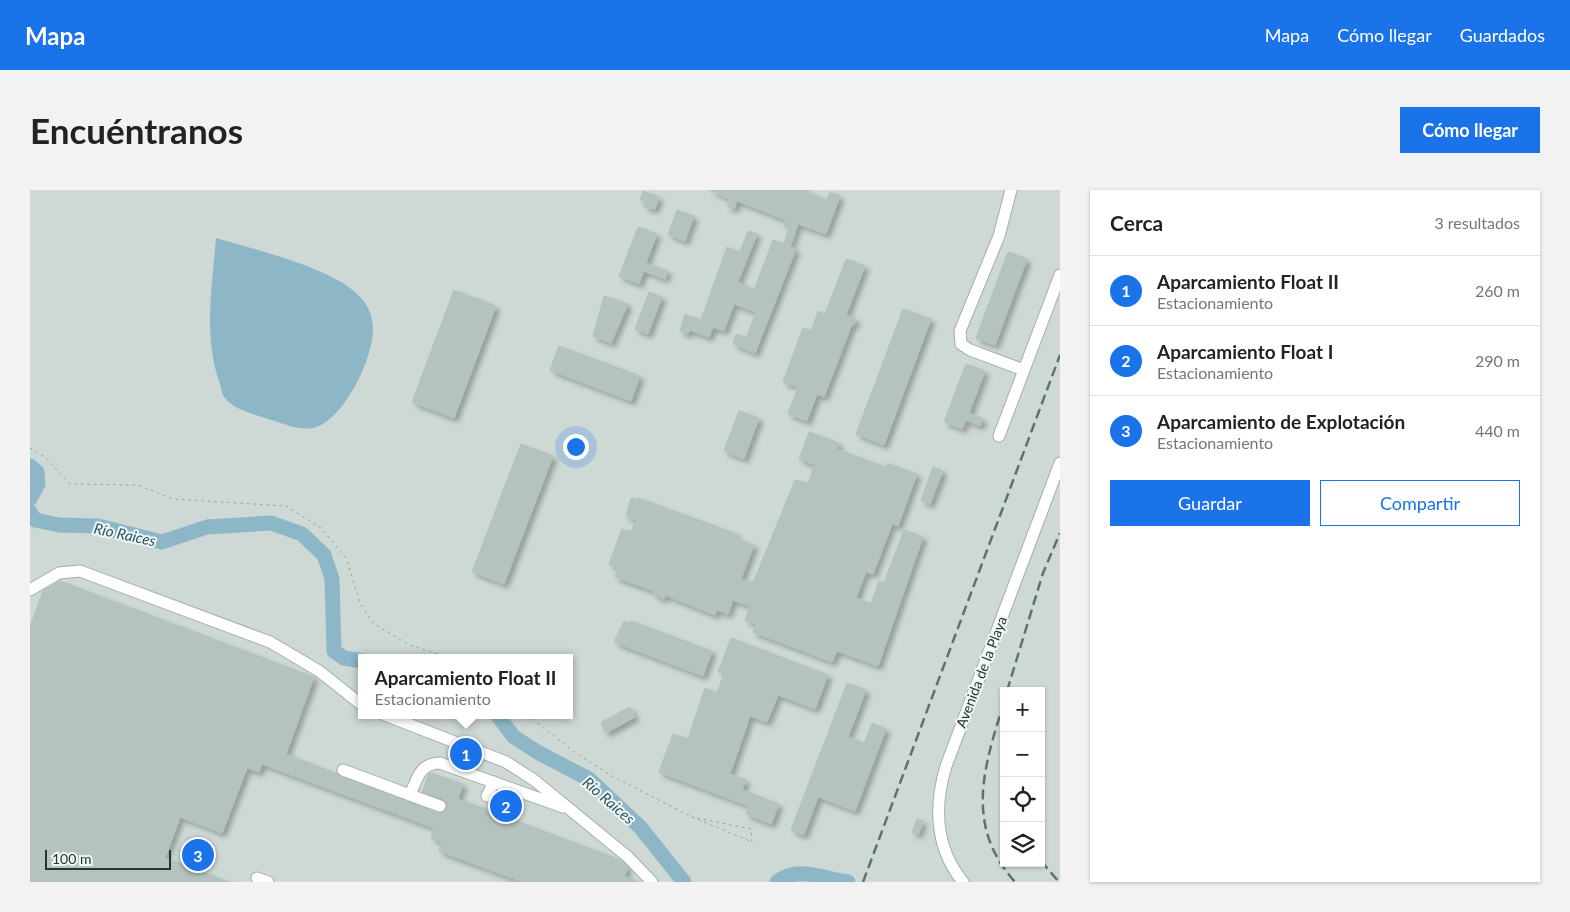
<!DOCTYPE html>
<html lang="es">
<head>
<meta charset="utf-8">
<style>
  body { margin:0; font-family:Lato,sans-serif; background:#f2f2f2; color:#222 }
  .controls { position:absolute; right:15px; bottom:15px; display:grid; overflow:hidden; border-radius:0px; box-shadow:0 1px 4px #0004 }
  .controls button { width:45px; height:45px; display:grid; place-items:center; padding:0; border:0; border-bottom:1px solid #e0e0e0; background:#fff; color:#222; font:25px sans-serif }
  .scale { position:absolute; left:15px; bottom:12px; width:126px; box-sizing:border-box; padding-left:5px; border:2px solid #223634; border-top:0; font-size:14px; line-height:18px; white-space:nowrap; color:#223634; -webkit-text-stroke:4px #eff6f3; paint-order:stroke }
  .you { position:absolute; left:545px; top:256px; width:18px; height:18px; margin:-12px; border:4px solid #fff; border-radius:50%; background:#1a73e8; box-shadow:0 0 0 8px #1a73e833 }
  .badge { display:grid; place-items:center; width:32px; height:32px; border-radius:50%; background:#1a73e8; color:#fff; font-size:16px; font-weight:700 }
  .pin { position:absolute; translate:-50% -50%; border:2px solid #fff; box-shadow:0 1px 5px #0006 }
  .popup { position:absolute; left:328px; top:464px; width:215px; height:65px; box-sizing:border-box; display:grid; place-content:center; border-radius:0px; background:#fff; filter:drop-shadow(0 1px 4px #0005); font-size:16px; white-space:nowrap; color:#767676 }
  .popup b { font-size:19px; color:#222 }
  .popup::after { content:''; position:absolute; left:50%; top:100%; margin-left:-10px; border:10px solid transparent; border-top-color:#fff }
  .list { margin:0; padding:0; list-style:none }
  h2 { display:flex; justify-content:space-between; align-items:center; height:65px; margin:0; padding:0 20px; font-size:21px }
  h2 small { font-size:16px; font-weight:400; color:#767676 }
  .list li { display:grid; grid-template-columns:32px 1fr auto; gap:15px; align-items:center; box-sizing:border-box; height:70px; padding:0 20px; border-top:1px solid #e0e0e0 }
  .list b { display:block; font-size:19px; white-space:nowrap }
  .list p { margin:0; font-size:16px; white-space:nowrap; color:#767676 }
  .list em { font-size:16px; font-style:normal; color:#767676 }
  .actions { display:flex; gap:10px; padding:15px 20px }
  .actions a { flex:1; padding:11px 0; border:1px solid #1a73e8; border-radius:0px; text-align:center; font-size:18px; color:#1a73e8 }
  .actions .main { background:#1a73e8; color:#fff }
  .icon { flex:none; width:28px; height:28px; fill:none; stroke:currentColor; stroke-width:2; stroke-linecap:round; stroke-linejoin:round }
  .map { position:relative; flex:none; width:1030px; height:692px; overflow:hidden; border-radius:0px }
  header { display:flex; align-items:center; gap:30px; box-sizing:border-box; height:70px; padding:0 25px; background:#1a73e8; color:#fff }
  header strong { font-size:24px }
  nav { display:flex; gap:28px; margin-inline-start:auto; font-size:18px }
  .intro { display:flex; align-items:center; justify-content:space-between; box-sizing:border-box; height:120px; padding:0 30px }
  h1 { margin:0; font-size:35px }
  .button { padding:12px 22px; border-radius:0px; background:#1a73e8; color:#fff; font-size:18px; font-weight:700 }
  main { display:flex; gap:30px; padding:0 30px }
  aside { flex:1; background:#fff; border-radius:0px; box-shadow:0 1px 4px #0004 }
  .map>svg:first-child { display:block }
  .built { fill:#ced8d5; fill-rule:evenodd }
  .water { fill:#8db7c7 }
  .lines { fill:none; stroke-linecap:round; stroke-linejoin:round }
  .river { stroke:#8db7c7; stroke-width:15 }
  .building { fill:#b5c3bf; stroke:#b3c1bd; filter:url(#shadow) }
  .minor-casing { stroke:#a3afac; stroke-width:13 }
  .path { stroke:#83a8a2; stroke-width:1; stroke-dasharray:2.5 4; stroke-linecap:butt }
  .minor { stroke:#fff; stroke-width:11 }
  .rail { stroke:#5d726f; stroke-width:2.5; stroke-dasharray:10 5; stroke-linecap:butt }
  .labels { text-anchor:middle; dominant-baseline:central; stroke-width:4; stroke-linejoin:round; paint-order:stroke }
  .street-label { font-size:14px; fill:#223634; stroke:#eff6f3 }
  .water-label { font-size:15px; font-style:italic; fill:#24556a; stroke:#eff6f3 }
</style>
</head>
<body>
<header>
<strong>Mapa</strong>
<nav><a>Mapa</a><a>Cómo llegar</a><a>Guardados</a></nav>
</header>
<div class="intro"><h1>Encuéntranos</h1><a class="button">Cómo llegar</a></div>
<main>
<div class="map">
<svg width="1030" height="692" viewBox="0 0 1030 692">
  <defs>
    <filter id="shadow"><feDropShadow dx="4" dy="4" stdDeviation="2.5" flood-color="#0004"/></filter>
  </defs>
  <rect width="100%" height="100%" fill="#dfe8e5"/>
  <path class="built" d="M0 0H1030V692H0ZM332 468H540V525H332ZM974 501H1011V673H974Z"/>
  <path class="water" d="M186 48C224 59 298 77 326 103 337 112 343 125 343 140 343 168 314 231 283 238 269 241 249 232 235 228 223 224 203 219 195 208 192 205 191 198 190 194 173 147 182 97 186 48Z"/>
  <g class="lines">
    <path class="river" d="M0 276 7 282 8 294 0 309
      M0 322 5 330 29 335 68 336 132 352 177 337 241 333 272 344 294 365 302 389 304 461 314 468 332 471
      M467 525 484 547 509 563 559 589 610 637 654 692
      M747 692C769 675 793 689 818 692"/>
  </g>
  <path class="building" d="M679 0H779L778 3 797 10 800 2 810 6 796 44 768 34 760 57 766 59 725 163 703 154 706 144 716 148 726 122 704 114 694 141 683 137 679 147 659 140 658 144 650 141 655 124 671 130 697 57 710 62 718 41 727 44 708 92 724 100 743 50 754 54 759 38 754 36 756 30 707 11 704 19 697 16 700 9Z
    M613 1 629 7 625 19 614 17 616 12 610 10Z
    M647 20 664 26 655 51 638 44Z
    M608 37 627 44 616 73 638 81 635 89 614 81 609 94 589 86Z
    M978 62 997 69 965 155 946 148Z
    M816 69 835 76 816 125 826 129 824 135 822 134 794 207 787 204 777 231 758 224 768 197 753 192 773 138 781 141 788 121 795 124Z
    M424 100 466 116 424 228 382 212Z
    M619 102 632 107 618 144 605 139Z
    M574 106 598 114 581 153 563 146Z
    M873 119 901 129 854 255 826 244Z
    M529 156 610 186 601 211 520 180Z
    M936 174 955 181 939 223 953 229 950 236 936 230 932 239 914 232Z
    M709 221 729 228 714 269 694 261Z
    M779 242 809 253 807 259 855 277 857 273 887 284 868 336 862 334 843 384 836 382 826 408 841 414 849 391 854 393 874 340 893 347 848 476 807 461 802 472 723 442 726 434 715 430 720 416 703 410 698 424 687 420 685 425 635 405 634 409 623 404 624 401 585 387 588 378 579 374 592 339 601 342 606 330 596 326 598 318 601 308 607 310 608 308 707 344 706 348 724 355 711 389 723 393 765 290 778 293 785 275 769 269Z
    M491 254 523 266 474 394 442 382Z
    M903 277 913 281 900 314 891 310Z
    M30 391 284 487 256 564 408 623 415 621 417 614 413 609 392 602 399 584 401 583 433 594 428 609 588 669 598 678 594 686 608 692H493L409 661 412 652 401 648 404 638 232 574 229 582 217 578 192 643 150 627 135 668 199 692H0V437L13 401Z
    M594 431 600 433 601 431 682 461 673 486 584 452Z
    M701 448 798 485 785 519 748 505 737 532 720 526 700 584 716 590 712 600 749 614 741 634 716 624 719 616 629 582 643 544 658 549 675 498 687 503 694 484 688 482Z
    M817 493 836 500 818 547 834 553 842 533 856 539 825 621 788 607 774 645 761 640Z
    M600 517 605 527 576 543 571 532Z
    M887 629 893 631 888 645 882 642Z"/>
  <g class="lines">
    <defs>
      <path id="minor" d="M981 0 969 46 930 141 931 154 940 160 994 180
        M969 246 1030 85
        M0 400 29 383 50 381 240 452 289 481 332 515
        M355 525 476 572 504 590 598 667 622 692
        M313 580 380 605
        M457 606 464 592
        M410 616 380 605C387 589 390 573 410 573L533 617
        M227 688 238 692
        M933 692C905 658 904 616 916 576L1030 273"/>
    </defs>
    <use href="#minor" class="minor-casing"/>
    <path class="path" d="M0 258 15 267 40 294 108 295 143 309 256 316 291 338 316 368 330 413 343 433 379 455 421 468
      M497 525 546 563 580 585 662 627 722 652 721 639 662 627"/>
    <use href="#minor" class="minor"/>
    <path class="rail" d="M977 501 1013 383 1030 343
      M974 512C954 577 934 635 985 692
      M1011 671 1029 692
      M833 692 1030 165"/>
  </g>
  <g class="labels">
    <g class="street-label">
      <text transform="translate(951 482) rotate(-69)">Avenida de la Playa</text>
    </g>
    <g class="water-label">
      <text transform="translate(95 344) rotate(12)">Río Raices</text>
      <text transform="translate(579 610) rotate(41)">Río Raices</text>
    </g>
  </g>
</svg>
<div class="controls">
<button>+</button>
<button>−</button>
<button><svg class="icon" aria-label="locate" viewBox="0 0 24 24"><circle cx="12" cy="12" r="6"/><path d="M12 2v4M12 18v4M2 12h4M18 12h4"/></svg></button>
<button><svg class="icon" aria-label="layers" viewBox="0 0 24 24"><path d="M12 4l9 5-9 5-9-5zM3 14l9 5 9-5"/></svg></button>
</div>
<div class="scale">100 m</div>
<div class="you"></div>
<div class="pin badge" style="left:436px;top:564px">1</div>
<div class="popup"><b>Aparcamiento Float II</b>Estacionamiento</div>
<div class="pin badge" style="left:476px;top:616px">2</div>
<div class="pin badge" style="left:168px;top:665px">3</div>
</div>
<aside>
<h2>Cerca<small>3 resultados</small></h2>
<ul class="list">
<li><span class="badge">1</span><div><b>Aparcamiento Float II</b><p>Estacionamiento</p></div><em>260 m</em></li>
<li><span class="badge">2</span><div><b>Aparcamiento Float I</b><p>Estacionamiento</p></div><em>290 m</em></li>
<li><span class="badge">3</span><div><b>Aparcamiento de Explotación</b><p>Estacionamiento</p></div><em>440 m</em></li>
</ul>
<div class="actions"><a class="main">Guardar</a><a>Compartir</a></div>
</aside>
</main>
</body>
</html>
